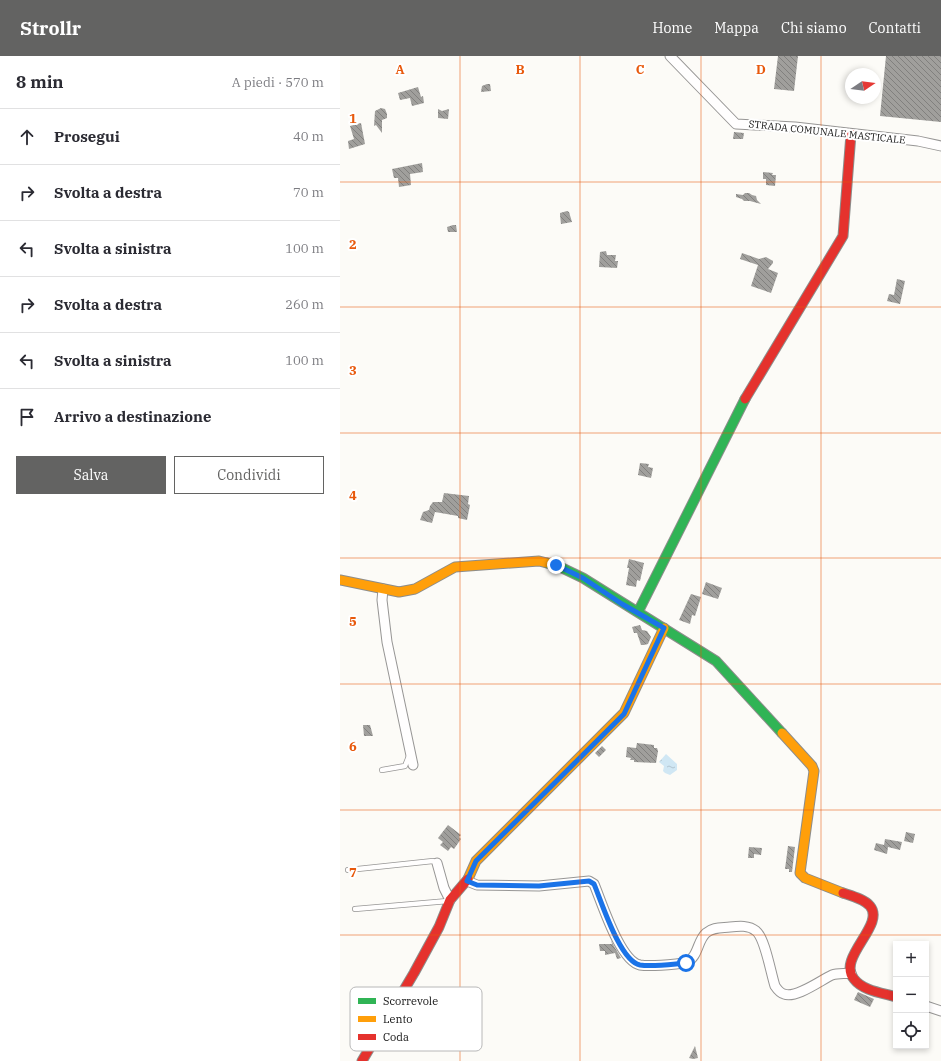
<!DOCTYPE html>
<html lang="it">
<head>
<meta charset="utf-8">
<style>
  body { margin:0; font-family:"IBM Plex Serif",serif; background:#f2f2f3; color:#2b2b33 }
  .controls { position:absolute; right:12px; bottom:12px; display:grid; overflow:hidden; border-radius:0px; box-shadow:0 2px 6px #0003 }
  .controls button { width:36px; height:36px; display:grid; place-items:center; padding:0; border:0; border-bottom:1px solid #e1e1e2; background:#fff; color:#2b2b33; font:20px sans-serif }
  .compass { position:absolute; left:505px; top:12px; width:36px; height:36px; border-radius:50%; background:#fff; box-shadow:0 2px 6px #0003; rotate:77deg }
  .stop { position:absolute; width:12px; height:12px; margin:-9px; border:3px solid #1a73e8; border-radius:50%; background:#fff }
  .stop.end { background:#1a73e8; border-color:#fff; box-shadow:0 1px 4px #0008 }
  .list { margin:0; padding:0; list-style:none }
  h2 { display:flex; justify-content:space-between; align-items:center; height:52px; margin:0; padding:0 16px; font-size:17px }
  h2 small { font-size:13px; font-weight:400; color:#7c7c81 }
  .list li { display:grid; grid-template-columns:26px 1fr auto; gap:12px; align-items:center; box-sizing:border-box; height:56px; padding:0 16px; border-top:1px solid #e1e1e2 }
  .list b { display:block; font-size:15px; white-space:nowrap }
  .list em { font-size:13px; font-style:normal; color:#7c7c81 }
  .actions { display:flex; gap:8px; padding:12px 16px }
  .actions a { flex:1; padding:9px 0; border:1px solid #636362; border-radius:0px; text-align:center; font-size:14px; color:#636362 }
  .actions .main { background:#636362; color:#fff }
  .icon { flex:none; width:22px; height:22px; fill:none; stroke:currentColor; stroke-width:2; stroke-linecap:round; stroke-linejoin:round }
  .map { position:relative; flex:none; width:601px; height:1005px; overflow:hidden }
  header { display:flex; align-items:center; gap:24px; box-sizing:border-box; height:56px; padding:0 20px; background:#636362; color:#fff }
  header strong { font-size:19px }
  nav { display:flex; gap:22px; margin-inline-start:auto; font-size:14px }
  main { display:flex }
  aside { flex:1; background:#fff }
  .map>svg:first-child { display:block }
  .water { fill:url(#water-ripples) }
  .building { fill:url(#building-back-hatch) }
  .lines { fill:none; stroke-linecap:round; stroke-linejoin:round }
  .lane-casing { stroke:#979695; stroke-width:6 }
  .street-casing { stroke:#979695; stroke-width:11 }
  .fast-casing { stroke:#8d8d8b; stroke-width:11 }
  .slow-casing { stroke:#8d8d8b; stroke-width:11 }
  .jam-casing { stroke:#8d8d8b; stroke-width:11 }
  .lane { stroke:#fffefe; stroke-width:4.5 }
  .street { stroke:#fffefe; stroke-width:9 }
  .fast { stroke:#30b455; stroke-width:9 }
  .slow { stroke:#ff9f0a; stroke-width:9 }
  .jam { stroke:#e5322d; stroke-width:9 }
  .route { stroke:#1a73e8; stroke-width:5 }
  .grid { fill:none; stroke:#e8590c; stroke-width:1; stroke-opacity:0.55 }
  .labels { text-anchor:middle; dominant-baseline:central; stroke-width:4; stroke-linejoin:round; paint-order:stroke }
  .street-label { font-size:10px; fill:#111; stroke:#fff }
  .key { fill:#fff; stroke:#b8b8b8; stroke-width:1 }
  .key-label { font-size:11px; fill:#111 }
  .grid-label { font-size:13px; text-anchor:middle; font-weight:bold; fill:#e8590c; stroke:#fff; stroke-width:4; stroke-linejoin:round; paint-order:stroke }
</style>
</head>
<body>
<header>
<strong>Strollr</strong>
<nav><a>Home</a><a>Mappa</a><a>Chi siamo</a><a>Contatti</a></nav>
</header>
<main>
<aside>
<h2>8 min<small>A piedi · 570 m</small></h2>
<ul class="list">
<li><svg class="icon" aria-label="ahead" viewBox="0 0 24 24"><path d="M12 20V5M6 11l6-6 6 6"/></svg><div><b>Prosegui</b></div><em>40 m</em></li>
<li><svg class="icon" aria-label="right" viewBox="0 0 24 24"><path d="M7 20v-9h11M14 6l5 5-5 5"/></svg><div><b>Svolta a destra</b></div><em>70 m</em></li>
<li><svg class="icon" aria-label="left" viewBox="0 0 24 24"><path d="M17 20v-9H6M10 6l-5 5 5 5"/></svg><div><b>Svolta a sinistra</b></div><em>100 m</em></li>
<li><svg class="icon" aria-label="right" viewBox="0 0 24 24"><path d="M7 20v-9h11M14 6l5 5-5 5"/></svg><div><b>Svolta a destra</b></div><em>260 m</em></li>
<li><svg class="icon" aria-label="left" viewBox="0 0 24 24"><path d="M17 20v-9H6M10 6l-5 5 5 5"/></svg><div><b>Svolta a sinistra</b></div><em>100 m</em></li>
<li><svg class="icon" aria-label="arrive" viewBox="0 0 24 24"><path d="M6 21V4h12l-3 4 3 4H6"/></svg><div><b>Arrivo a destinazione</b></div></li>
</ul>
<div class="actions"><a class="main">Salva</a><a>Condividi</a></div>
</aside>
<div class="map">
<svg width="601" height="1005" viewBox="0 0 601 1005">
  <defs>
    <pattern id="water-ripples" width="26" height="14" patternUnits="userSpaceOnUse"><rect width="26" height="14" fill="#d0e7f4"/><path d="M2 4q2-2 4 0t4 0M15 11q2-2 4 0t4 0" fill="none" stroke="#b2c5d0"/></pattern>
    <pattern id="building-back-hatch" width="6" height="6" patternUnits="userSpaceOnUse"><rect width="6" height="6" fill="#a09f9c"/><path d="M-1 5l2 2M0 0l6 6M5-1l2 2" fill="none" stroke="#81807e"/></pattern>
  </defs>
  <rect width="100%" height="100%" fill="#fcfbf7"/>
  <path class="water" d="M326 698 337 708V714L330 719 325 717 323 715 324 710 319 706Z"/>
  <path class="building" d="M438 0H458L454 35 434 33Z
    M546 0H601V66L540 60Z
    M147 28H150L151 35 141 36 142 30Z
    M78 31 81 41 83 40 84 47 72 50 70 42 60 44 58 37Z
    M41 52 45 53 47 58V62L42 64V77L36 69 34 70 35 55Z
    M98 53 102 55 109 53 108 63 98 62Z
    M21 67 25 88 9 93 8 85 14 83 10 70Z
    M394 76 404 77 403 83H393Z
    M82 107 83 116 70 118 71 129 59 131 58 122H54L52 113Z
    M423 116 433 117 432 119H436L435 130 426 129V123H423Z
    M405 137H409L412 139 416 140 417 144 421 148 410 145H404L402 143 396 141V138L403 139Z
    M227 155 229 156 232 166 221 168 220 159V157Z
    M113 169H116L117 176H108L107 171Z
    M266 195 267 199H276L275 205H278L277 212 259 211 260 196Z
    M402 197 419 203 426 201 433 205V207L428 213 438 217 431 237 411 230 418 209 400 203Z
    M557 223 565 225 560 248 547 245 549 238 554 239Z
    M300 407 309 408 308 411 313 412 311 422 298 419Z
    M104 437 129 440 128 448 130 449 127 464 118 462V460L95 456 92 467 80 464 83 456 89 454 90 450 93 446H102Z
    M289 503 304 507 300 525 297 524 296 531 286 529 289 512H287Z
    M366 526 382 532 378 543 362 538Z
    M351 538 361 541 355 560 352 559 350 568 339 564Z
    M300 569 302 574 307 575 311 581 308 588 304 589H301L297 577H294L292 571Z
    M23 669H30L33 680H24Z
    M297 687 314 689V692H317L318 695 316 707 294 706V704H290L291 702 286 701 287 691 296 692Z
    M262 690 266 694 259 701 255 697Z
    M108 769 121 779 119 781 121 783 114 793 111 791 108 795 100 789 103 786 98 782Z
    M566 776 575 778 573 787 564 785Z
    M545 783 562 786 560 794 548 791 547 798 534 794 536 787 544 789Z
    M448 790 455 791 452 816H449V813H445Z
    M409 791 422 792 421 799 414 798V802H408Z
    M271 884 274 890 281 902 277 903 275 897 265 899V895H260L259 888H272Z
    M518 936 534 943 530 951 514 944Z
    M355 990 358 1002 353 1003 349 1002Z"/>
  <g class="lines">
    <defs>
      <path id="lane" d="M42 714 65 710 69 700
        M8 814 93 805 97 807
        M15 853 108 845"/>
      <path id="street" d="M330 0 396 68 455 71 578 85 601 90
        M43 533 42 544 47 586 73 709
        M97 807 104 832 110 844
        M127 825 137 829 199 830 249 825 254 828C262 847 280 905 300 909 313 911 333 908 346 907 359 900 357 885 366 877 373 871 381 872 390 871 399 870 409 869 416 875 425 882 431 918 435 930 437 933 440 937 444 938 456 943 481 924 492 919 498 917 505 918 511 917
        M586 950 601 955"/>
      <path id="fast" d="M207 507 216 509 243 522 376 605 442 677
        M298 556 405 343"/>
      <path id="slow" d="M0 524 59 536 75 533 115 511 199 505 207 507
        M442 677 472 710 474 715 460 817 465 822 503 837
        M128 823 136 805 284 657 324 572"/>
      <path id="jam" d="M405 343 503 180 511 78
        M503 837C512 840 524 843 530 850 546 869 496 902 514 923 523 935 543 937 556 941
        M22 1005 74 917 99 871 110 844 128 823"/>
    </defs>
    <use href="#lane" class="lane-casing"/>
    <use href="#street" class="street-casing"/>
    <use href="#fast" class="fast-casing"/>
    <use href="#slow" class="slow-casing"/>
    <use href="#jam" class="jam-casing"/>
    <use href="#lane" class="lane"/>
    <use href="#street" class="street"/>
    <use href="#fast" class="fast"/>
    <use href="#slow" class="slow"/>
    <use href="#jam" class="jam"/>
  </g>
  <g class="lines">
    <path class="route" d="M216 509 243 522 282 548 324 572 284 658 136 805 127 825 137 829 199 830 249 825 254 828C262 847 280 905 300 909 313 911 333 908 346 907"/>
  </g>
  <path class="grid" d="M120 0V1005M240 0V1005M361 0V1005M481 0V1005M0 126H601M0 251H601M0 377H601M0 502H601M0 628H601M0 754H601M0 879H601"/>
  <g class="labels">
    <g class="street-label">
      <text transform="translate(487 76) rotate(6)">STRADA COMUNALE MASTICALE</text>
    </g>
  </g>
  <rect x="10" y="931" width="132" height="64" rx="6" class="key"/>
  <rect x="18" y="942" width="18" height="6" fill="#30b455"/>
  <rect x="18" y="960" width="18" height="6" fill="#ff9f0a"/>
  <rect x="18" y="978" width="18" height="6" fill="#e5322d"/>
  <g class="key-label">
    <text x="43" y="949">Scorrevole</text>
    <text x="43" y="967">Lento</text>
    <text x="43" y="985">Coda</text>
  </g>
  <g class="grid-label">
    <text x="60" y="18">A</text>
    <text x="180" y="18">B</text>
    <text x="300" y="18">C</text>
    <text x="421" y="18">D</text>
    <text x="13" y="67">1</text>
    <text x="13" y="193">2</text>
    <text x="13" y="319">3</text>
    <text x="13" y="444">4</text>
    <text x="13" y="570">5</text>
    <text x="13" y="695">6</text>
    <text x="13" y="821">7</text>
  </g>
</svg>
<div class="controls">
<button>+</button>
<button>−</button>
<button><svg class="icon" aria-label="locate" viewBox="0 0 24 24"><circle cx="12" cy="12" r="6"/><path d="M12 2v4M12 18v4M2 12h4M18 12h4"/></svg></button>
</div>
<svg class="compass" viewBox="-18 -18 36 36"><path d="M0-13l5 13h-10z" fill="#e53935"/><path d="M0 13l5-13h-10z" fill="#7c7c81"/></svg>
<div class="stop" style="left:346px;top:907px"></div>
<div class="stop end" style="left:216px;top:509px"></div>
</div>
</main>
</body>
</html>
